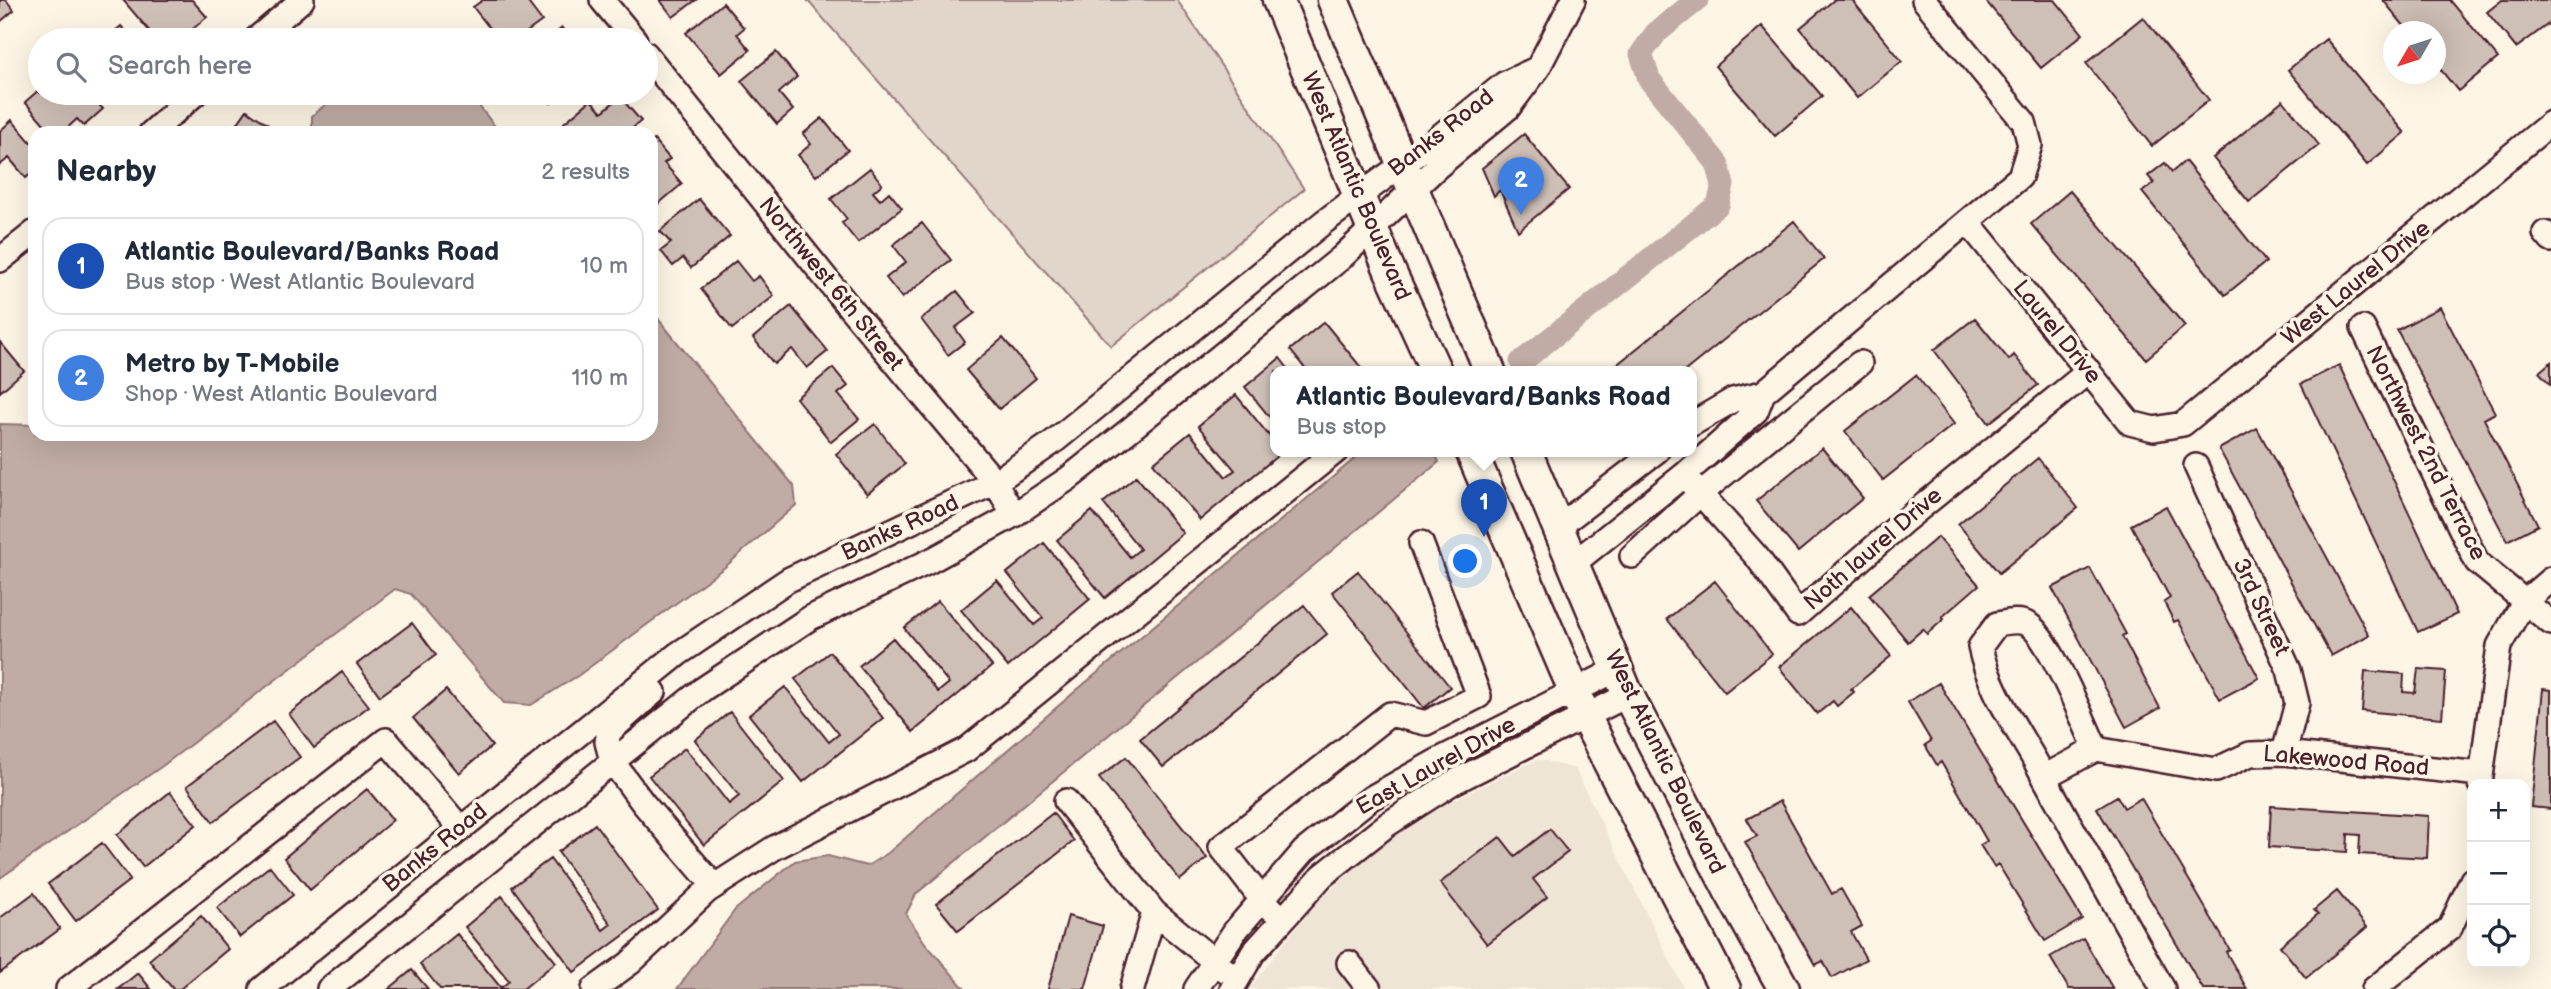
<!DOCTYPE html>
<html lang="en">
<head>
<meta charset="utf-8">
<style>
  body { margin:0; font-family:"Balsamiq Sans",sans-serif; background:#f2f2f3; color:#1f2937 }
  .controls { position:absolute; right:21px; bottom:21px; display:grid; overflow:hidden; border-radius:14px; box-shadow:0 7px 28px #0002 }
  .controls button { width:63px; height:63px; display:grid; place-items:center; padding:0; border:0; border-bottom:2px solid #e0e1e3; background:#fff; color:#1f2937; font:35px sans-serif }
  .compass { position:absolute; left:2383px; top:21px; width:63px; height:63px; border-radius:50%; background:#fff; box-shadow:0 7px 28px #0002; rotate:231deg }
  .you { position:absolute; left:1466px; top:562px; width:24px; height:24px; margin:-18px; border:5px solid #fff; border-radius:50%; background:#1a73e8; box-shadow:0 0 0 10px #1a73e833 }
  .badge { display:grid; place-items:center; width:46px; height:46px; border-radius:50%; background:#1a73e8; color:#fff; font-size:23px; font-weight:700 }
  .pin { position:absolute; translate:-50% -58px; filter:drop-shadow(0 2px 4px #0008) }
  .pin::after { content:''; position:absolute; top:37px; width:24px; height:21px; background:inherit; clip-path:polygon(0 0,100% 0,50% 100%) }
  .popup { position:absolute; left:1270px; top:366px; width:427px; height:91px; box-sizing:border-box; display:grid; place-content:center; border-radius:14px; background:#fff; filter:drop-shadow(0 2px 5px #0005); font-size:23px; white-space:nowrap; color:#747a83 }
  .popup b { font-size:26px; color:#1f2937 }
  .popup::after { content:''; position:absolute; left:50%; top:100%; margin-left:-14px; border:14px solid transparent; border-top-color:#fff }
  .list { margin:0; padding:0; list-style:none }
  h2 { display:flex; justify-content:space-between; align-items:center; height:91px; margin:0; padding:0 28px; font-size:30px }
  h2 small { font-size:23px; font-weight:400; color:#747a83 }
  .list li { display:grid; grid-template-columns:46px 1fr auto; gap:21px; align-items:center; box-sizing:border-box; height:98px; margin:0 14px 14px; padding:0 14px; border:2px solid #e0e1e3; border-radius:21px }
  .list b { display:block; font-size:26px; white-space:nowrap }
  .list p { margin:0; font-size:23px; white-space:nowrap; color:#747a83 }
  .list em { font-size:23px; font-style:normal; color:#747a83 }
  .icon { flex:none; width:38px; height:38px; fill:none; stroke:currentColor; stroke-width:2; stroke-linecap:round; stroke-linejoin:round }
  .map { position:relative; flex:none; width:2551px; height:989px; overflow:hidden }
  .search { position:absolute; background:#fff; box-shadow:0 7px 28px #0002; left:28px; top:28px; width:630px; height:77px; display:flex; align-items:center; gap:18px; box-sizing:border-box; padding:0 24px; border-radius:38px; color:#747a83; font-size:26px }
  .panel { position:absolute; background:#fff; box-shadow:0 7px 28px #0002; left:28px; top:126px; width:630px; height:315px; border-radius:21px }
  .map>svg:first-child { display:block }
  .built { fill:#eee5d7 }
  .green { fill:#e2d5ca; stroke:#967a7a; stroke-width:2 }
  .water { fill:#c0aca5; stroke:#917474; stroke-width:2 }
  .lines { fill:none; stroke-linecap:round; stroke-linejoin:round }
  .canal { stroke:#c0aca5; stroke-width:23 }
  .building { fill:#cfc0b7; stroke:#4a1f2b; stroke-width:2 }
  .minor-casing { stroke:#4a1f2b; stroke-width:28 }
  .major-casing { stroke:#4a1f2b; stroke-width:35 }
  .minor { stroke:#fcf5e5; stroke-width:23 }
  .major { stroke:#fcf5e5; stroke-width:30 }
  .labels { text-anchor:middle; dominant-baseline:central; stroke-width:7; stroke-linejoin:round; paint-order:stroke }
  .street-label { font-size:23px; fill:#4a1f2b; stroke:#fcf5e5 }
</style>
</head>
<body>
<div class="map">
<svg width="2551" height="989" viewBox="0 0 2551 989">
  <rect width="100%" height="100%" fill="#fcf5e5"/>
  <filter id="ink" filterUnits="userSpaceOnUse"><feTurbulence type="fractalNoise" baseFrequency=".0143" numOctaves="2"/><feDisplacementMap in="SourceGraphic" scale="14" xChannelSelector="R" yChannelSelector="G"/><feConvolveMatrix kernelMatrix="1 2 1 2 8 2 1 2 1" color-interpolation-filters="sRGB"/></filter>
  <g filter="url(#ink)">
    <path class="built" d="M1538 759 1575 769 1684 989H1249L1311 908 1369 853 1443 805Z"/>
    <path class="green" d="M807 0H1177L1304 189 1111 346Z"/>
    <path class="water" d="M339 93H469L500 133H312V116Z
      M651 310 794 486 796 505 725 567 579 675 531 705 504 703 411 594 395 589 161 767 0 878V424L35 425V434C58 434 89 438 111 434H651Z
      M1364 451H1434L1439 462 916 894 906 914 925 943 965 989H677L735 910 795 861 828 856 867 866 888 853 1078 689Z"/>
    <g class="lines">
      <path class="canal" d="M1521 362 1718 205 1723 185 1717 163 1649 79 1641 54 1656 33 1697 0"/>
    </g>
    <path class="building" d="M0 0H6L14 10 0 22Z
      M123 0H192L207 17 180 40H157Z
      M483 0H526L542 21 516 40H499L473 7Z
      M660 0H696L673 17Z
      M1834 0H1852L1902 61 1857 98 1800 28Z
      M1985 0H2055L2083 34 2041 68Z
      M2383 0H2450L2498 58 2458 91 2436 64V32H2409Z
      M2502 0H2551V22L2516 48 2487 12Z
      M723 3 744 28 737 34 750 50 721 74 686 33Z
      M2143 17 2209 100 2152 146 2086 63Z
      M121 26 134 40H104Z
      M1762 26 1822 96 1775 136 1715 66Z
      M562 28 571 40H547Z
      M2326 39 2405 133 2367 165 2288 70Z
      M776 52 797 77 779 93 793 110 777 124 741 81Z
      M40 89V93H89L103 109 84 126 77 119 62 133H52L25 102Z
      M528 93H563L551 103 543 93 534 101Z
      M620 97 641 121 627 133H572L564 123 591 100 602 112Z
      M2283 100 2319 145 2249 202 2213 158Z
      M247 110 280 133H231Z
      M822 118 848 150 816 176 798 155 811 144 803 134Z
      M12 120 35 147V170L26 178 9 158 0 165V131Z
      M1524 134 1569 189 1518 231 1500 190 1494 196 1482 168Z
      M654 140 670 159 664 163 682 184 651 210V142Z
      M2185 161 2266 262 2225 295 2142 192 2154 183 2148 176 2165 163 2172 172Z
      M870 168 882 184 873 192 880 200 889 192 902 208 858 243 842 223 847 219 831 199Z
      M2070 191 2185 326 2146 359 2031 224Z
      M699 199 730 236 691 268 683 258 673 266 661 251 671 243 660 231Z
      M1794 221 1824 259 1685 371H1609Z
      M922 223 951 260 902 298 886 278 906 262 893 245Z
      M736 261 752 281 759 276 774 296 732 329 701 289Z
      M957 291 975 313 955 328 965 342 948 355 921 319Z
      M791 306 828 351 807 368 792 349 774 364 753 338Z
      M2440 307 2495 413 2484 419 2538 525 2507 541 2397 330Z
      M1975 318 2009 360 2014 355 2038 385 1989 423 1934 350Z
      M1324 322 1364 371H1307L1290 350Z
      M1003 338 1036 378 999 409 966 370Z
      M0 342 24 371 0 392Z
      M1280 358 1290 371H1276V425L1245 387Z
      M2551 362V385L2539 372Z
      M2339 365 2457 614 2418 632 2301 384Z
      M833 368 848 386 838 394 859 419 831 442 796 398Z
      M1916 375 1954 424 1883 480 1845 431Z
      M1236 395 1276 444V451L1282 452 1200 520 1153 463 1190 433 1226 477 1235 470 1198 426Z
      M875 424 905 464 867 494 836 454Z
      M2257 428 2369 635 2331 656 2219 449Z
      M1822 448 1863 498 1798 552 1756 501Z
      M2038 458 2078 508 1999 573 1958 524Z
      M1136 476 1183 533 1105 598 1057 540 1092 511 1130 557 1140 549 1103 503Z
      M2166 506 2259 678 2220 699 2178 620 2174 622 2164 602 2170 598 2131 525Z
      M1938 537 1979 585 1942 617 1944 619 1927 634 1923 629 1908 642 1869 595Z
      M1044 543 1090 599 1008 667 961 610 997 580 1034 625 1043 618 1007 573Z
      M2090 568 2126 634 2122 636 2160 708 2126 727 2052 588Z
      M1358 571 1450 687 1424 708 1332 592Z
      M1715 581 1772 654 1725 692 1667 619Z
      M938 601 992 666 913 732 859 666 893 638 938 692 949 683 904 628Z
      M1304 605 1327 634 1163 767 1140 739Z
      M1851 607 1891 656 1851 689 1854 692 1837 706 1833 701 1817 714 1779 667Z
      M412 623 436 655 380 696 357 664Z
      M830 652 883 718 803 782 749 715 785 687 829 742 839 734 795 679Z
      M2418 669 2446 671 2442 718 2362 711 2365 671 2404 674 2403 692 2415 693Z
      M342 672 369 706 314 748 289 714Z
      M1939 683 2082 919 2045 941 1998 864 1994 867 1980 845 1987 841 1941 762 1937 765 1925 745 1931 741 1908 702Z
      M2543 689 2551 690V809L2531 807Z
      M446 690 492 746 459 773 413 718Z
      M730 712 784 781 704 845 649 776 685 748 729 804 739 796 695 740Z
      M273 721 300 757 213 822 187 786Z
      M1126 757 1207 858 1180 880 1099 778Z
      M367 789 393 820 310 890 284 858Z
      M170 792 196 825 143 867 117 835Z
      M2117 796 2124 808 2141 798 2230 950 2226 952 2247 989H2203L2097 808Z
      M1780 801 1832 894 1841 889 1862 926 1851 932 1866 959 1832 978 1823 961 1815 965 1745 842 1757 836 1747 819Z
      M2271 806 2429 816 2427 858 2359 854 2360 835 2348 834 2347 852 2269 847Z
      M1053 813 1074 841 958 931 936 904Z
      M595 824 658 910 574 972 512 887 550 859 603 930 611 924 558 852Z
      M1550 829 1568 852 1533 879 1547 897 1487 944 1440 883 1500 837 1515 856Z
      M102 843 130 880 76 921 48 884Z
      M270 866 293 895 240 937 217 908Z
      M2337 891 2367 927 2306 978 2280 946 2318 914 2314 910Z
      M34 893 60 929 0 973V918Z
      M502 896 556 962 523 989H440L420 964 457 934 501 988 509 981 465 927Z
      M201 916 228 949 180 989H173L149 960Z
      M1068 916 1103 926 1085 989H1048Z
      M2083 938 2113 989H2069L2050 957Z
      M412 970 428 989H389Z
      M138 973 151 989H118Z"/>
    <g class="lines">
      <defs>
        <path id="minor" d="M602 0 635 40
          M255 40 302 0
          M646 54 845 302 995 482 1014 515
          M151 133 196 93
          M1968 222 2130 423 2154 429 2183 424 2551 123
          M2545 233 2551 240
          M0 260 35 232
          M2363 328 2477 562 2551 623
          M1692 424 1733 400 1763 393 2020 177 2030 145 2024 122 1924 0
          M2196 466 2289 670 2297 703 2284 753
          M1684 475 1757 557 1798 614 1903 522 2089 371
          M1558 527 1657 451
          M1632 556 1700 494 1860 363
          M1574 563 1684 475 1756 411 1763 393
          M654 692 609 732 607 742 612 761 643 803 714 886
          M2096 749 2216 770 2250 754 2284 753 2480 774
          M2044 777 2096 749C2084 723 2050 638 2029 625 2020 619 2007 622 1997 624L1980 647C1989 690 2017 728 2038 766 2079 841 2121 915 2163 989
          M2480 784 2499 646 2524 602 2551 579
          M1066 801 1154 912
          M1283 919 1262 900 1221 847 1390 714 1426 723 1479 696 1421 543
          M1349 963 1369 989
          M68 989 386 740 460 828
          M262 989 678 654 788 580 995 482 1052 443 1325 221 1429 145 1504 84 1536 69
          M329 989 703 689 810 618 930 561 1014 515 1069 478 1127 432 1341 258 1436 168 1508 108 1538 68 1573 0
          M594 989 630 963 707 891 774 848 966 750 1336 451
          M1132 989 1154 912 1225 970
          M1196 989 1235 931 1304 851 1371 798 1437 761 1618 669
          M1232 989 1253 953 1322 876 1388 824 1452 783 1628 695
          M2374 989 2450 928 2472 880"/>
        <path id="major" d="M1278 0 1390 271 1436 371
          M1333 0 1490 371
          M1471 451 1585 716 1725 989
          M1526 451 1628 695 1730 892 1784 989"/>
      </defs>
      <use href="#minor" class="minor-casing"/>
      <use href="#major" class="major-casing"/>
      <use href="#minor" class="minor"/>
      <use href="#major" class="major"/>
    </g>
  </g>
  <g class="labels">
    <g class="street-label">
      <text transform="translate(1441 133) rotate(-38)">Banks Road</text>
      <text transform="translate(1356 186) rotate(67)">West Atlantic Boulevard</text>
      <text transform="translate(2356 283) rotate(-39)">West Laurel Drive</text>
      <text transform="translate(831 284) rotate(51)">Northwest 6th Street</text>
      <text transform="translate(2057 332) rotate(51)">Laurel Drive</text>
      <text transform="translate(2426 453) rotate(63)">Northwest 2nd Terrace</text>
      <text transform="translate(900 528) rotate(-25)">Banks Road</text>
      <text transform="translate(1873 549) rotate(-41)">Noth laurel Drive</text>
      <text transform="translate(2261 607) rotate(65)">3rd Street</text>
      <text transform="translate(2346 761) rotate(5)">Lakewood Road</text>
      <text transform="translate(1665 762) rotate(64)">West Atlantic Boulevard</text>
      <text transform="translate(1436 766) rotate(-29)">East Laurel Drive</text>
      <text transform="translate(435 848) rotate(-39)">Banks Road</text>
    </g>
  </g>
</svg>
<div class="controls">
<button>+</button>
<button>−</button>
<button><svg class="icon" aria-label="locate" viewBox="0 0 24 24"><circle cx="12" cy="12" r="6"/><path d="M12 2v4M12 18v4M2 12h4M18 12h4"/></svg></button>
</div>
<svg class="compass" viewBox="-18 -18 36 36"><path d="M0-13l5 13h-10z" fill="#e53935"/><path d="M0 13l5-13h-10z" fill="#747a83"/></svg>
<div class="you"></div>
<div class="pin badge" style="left:1484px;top:537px;background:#1a4fb4">1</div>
<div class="popup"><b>Atlantic Boulevard/Banks Road</b>Bus stop</div>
<div class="pin badge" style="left:1521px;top:215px;background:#3f7fe0">2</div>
<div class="search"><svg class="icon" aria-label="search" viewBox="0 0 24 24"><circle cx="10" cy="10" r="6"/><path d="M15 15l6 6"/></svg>Search here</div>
<section class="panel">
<h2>Nearby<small>2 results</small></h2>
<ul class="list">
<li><span class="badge" style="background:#1a4fb4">1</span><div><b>Atlantic Boulevard/Banks Road</b><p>Bus stop · West Atlantic Boulevard</p></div><em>10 m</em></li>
<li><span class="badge" style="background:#3f7fe0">2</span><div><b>Metro by T-Mobile</b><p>Shop · West Atlantic Boulevard</p></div><em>110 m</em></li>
</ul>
</section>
</div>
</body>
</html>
